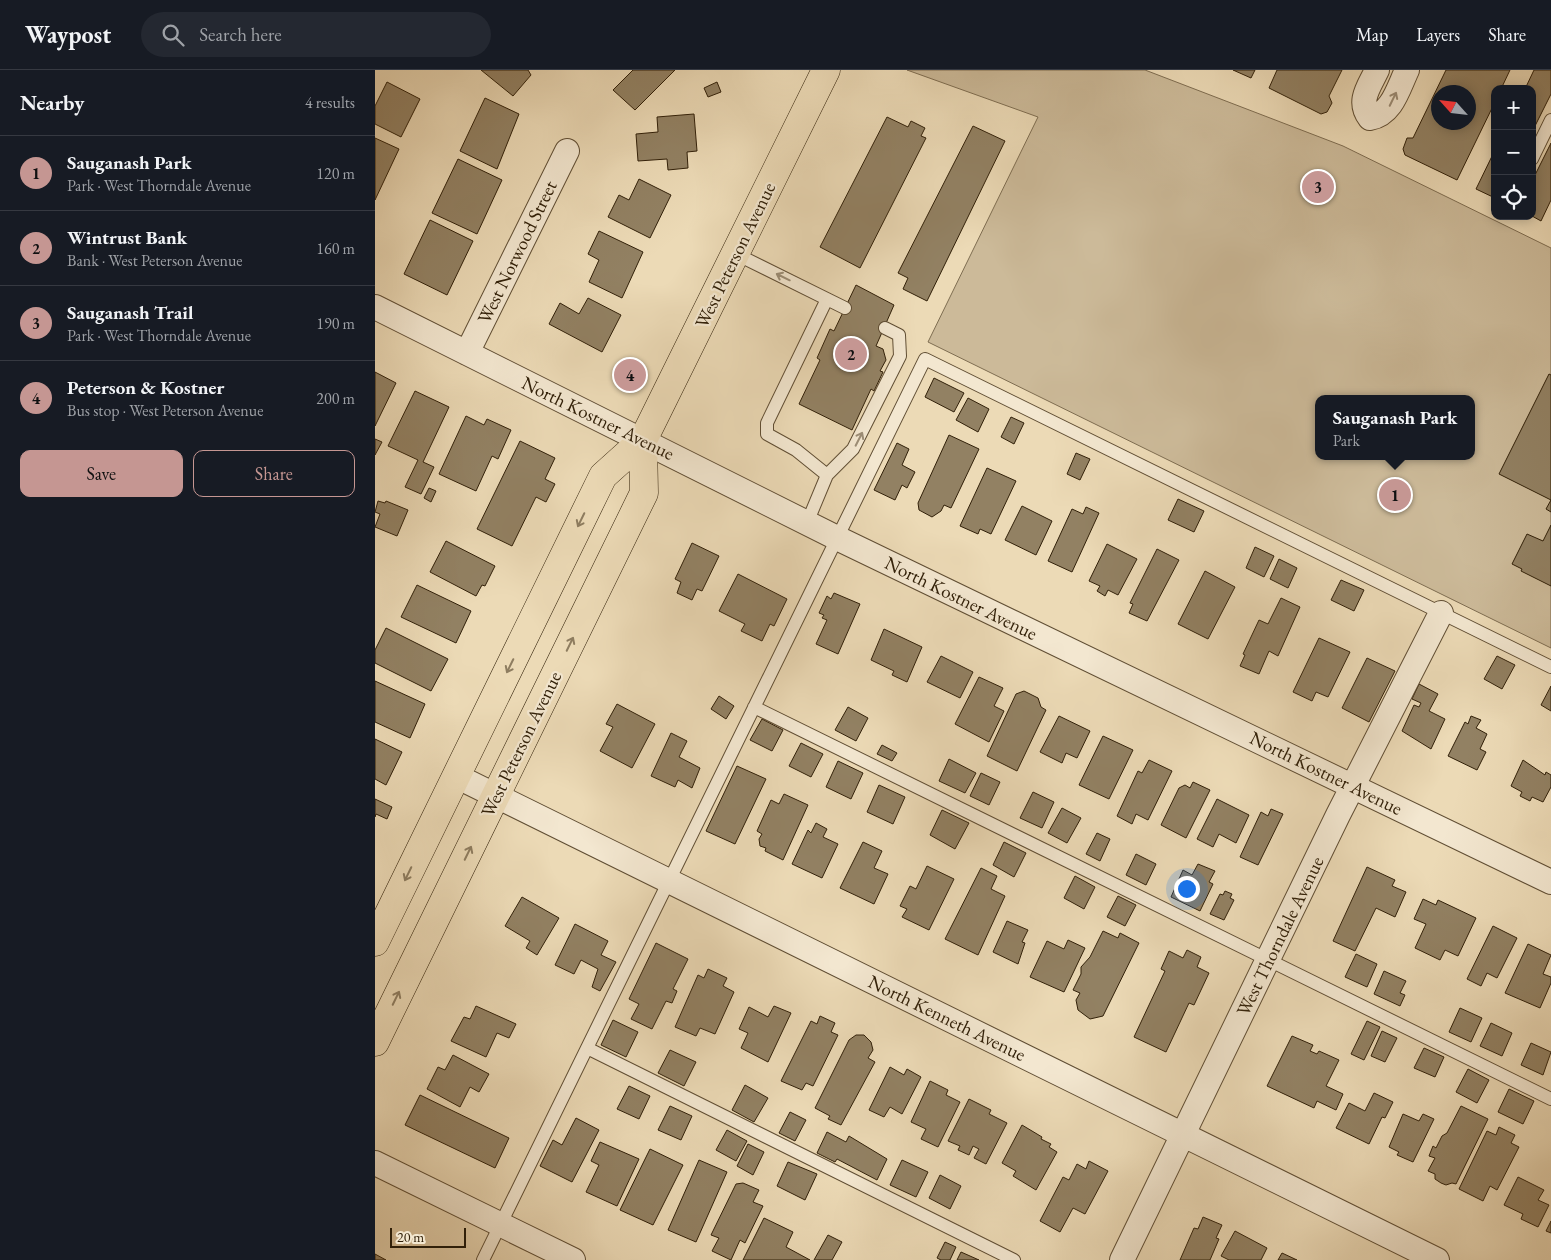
<!DOCTYPE html>
<html lang="en">
<head>
<meta charset="utf-8">
<style>
  body { margin:0; font-family:"EB Garamond",serif; background:#242831; color:#f1f3f6 }
  .controls { position:absolute; right:15px; top:15px; display:grid; overflow:hidden; border-radius:10px; box-shadow:0 2px 12px #0003 }
  .controls button { width:45px; height:45px; display:grid; place-items:center; padding:0; border:0; border-bottom:1px solid #363941; background:#171b24; color:#f1f3f6; font:25px sans-serif }
  .compass { position:absolute; left:1056px; top:15px; width:45px; height:45px; border-radius:50%; background:#171b24; box-shadow:0 2px 12px #0003; rotate:297deg }
  .scale { position:absolute; left:15px; bottom:12px; width:76px; box-sizing:border-box; padding-left:5px; border:2px solid #312009; border-top:0; font-size:14px; line-height:18px; white-space:nowrap; color:#312009; -webkit-text-stroke:4px #f3e7d0; paint-order:stroke }
  .you { position:absolute; left:811px; top:818px; width:18px; height:18px; margin:-12px; border:4px solid #fff; border-radius:50%; background:#1a73e8; box-shadow:0 0 0 8px #1a73e833 }
  .badge { display:grid; place-items:center; width:32px; height:32px; border-radius:50%; background:#c59692; color:#111; font-size:16px; font-weight:700 }
  .pin { position:absolute; translate:-50% -50%; border:2px solid #fff; box-shadow:0 1px 5px #0006 }
  .popup { position:absolute; left:940px; top:325px; width:160px; height:65px; box-sizing:border-box; display:grid; place-content:center; border-radius:10px; background:#171b24; filter:drop-shadow(0 1px 4px #0005); font-size:16px; white-space:nowrap; color:#9ea1a6 }
  .popup b { font-size:19px; color:#f1f3f6 }
  .popup::after { content:''; position:absolute; left:50%; top:100%; margin-left:-10px; border:10px solid transparent; border-top-color:#171b24 }
  .list { margin:0; padding:0; list-style:none }
  h2 { display:flex; justify-content:space-between; align-items:center; height:65px; margin:0; padding:0 20px; font-size:21px }
  h2 small { font-size:16px; font-weight:400; color:#9ea1a6 }
  .list li { display:grid; grid-template-columns:32px 1fr auto; gap:15px; align-items:center; box-sizing:border-box; height:75px; padding:0 20px; border-top:1px solid #363941 }
  .list b { display:block; font-size:19px; white-space:nowrap }
  .list p { margin:0; font-size:16px; white-space:nowrap; color:#9ea1a6 }
  .list em { font-size:16px; font-style:normal; color:#9ea1a6 }
  .actions { display:flex; gap:10px; padding:15px 20px }
  .actions a { flex:1; padding:11px 0; border:1px solid #c59692; border-radius:10px; text-align:center; font-size:18px; color:#c59692 }
  .actions .main { background:#c59692; color:#111 }
  .icon { flex:none; width:28px; height:28px; fill:none; stroke:currentColor; stroke-width:2; stroke-linecap:round; stroke-linejoin:round }
  .map { position:relative; flex:none; width:1176px; height:1190px; overflow:hidden }
  header { display:flex; align-items:center; gap:30px; box-sizing:border-box; height:70px; padding:0 25px; background:#171b24; border-bottom:1px solid #363941 }
  header strong { font-size:24px }
  nav { display:flex; gap:28px; margin-inline-start:auto; font-size:18px }
  .search { width:350px; height:45px; background:#242831; display:flex; align-items:center; gap:12px; box-sizing:border-box; padding:0 18px; border-radius:28px; color:#9ea1a6; font-size:19px }
  main { display:flex }
  aside { flex:1; background:#171b24 }
  .map>svg:first-child { display:block }
  .green { fill:#ccba99; stroke:#7e6d51; fill-rule:evenodd }
  .building { fill:#928163; stroke:#312009; fill-rule:evenodd }
  .lines { fill:none; stroke-linecap:round; stroke-linejoin:round }
  .service-casing { stroke:#604e34; stroke-width:14 }
  .minor-casing { stroke:#604e34; stroke-width:26 }
  .primary-casing { stroke:#312009; stroke-width:29 }
  .service { stroke:#f3e7d0; stroke-width:12 }
  .minor { stroke:#f3e7d0; stroke-width:24 }
  .primary { stroke:#ecdab6; stroke-width:28 }
  .oneway { stroke:#9c8d76 }
  .oneway2 { stroke:#8e7d60 }
  .labels { text-anchor:middle; dominant-baseline:central; stroke-width:4.5; stroke-linejoin:round; paint-order:stroke }
  .street-label { font-size:19px; fill:#312009; stroke:#f3e7d0 }
</style>
</head>
<body>
<header>
<strong>Waypost</strong>
<div class="search"><svg class="icon" aria-label="search" viewBox="0 0 24 24"><circle cx="10" cy="10" r="6"/><path d="M15 15l6 6"/></svg>Search here</div>
<nav><a>Map</a><a>Layers</a><a>Share</a></nav>
</header>
<main>
<aside>
<h2>Nearby<small>4 results</small></h2>
<ul class="list">
<li><span class="badge">1</span><div><b>Sauganash Park</b><p>Park · West Thorndale Avenue</p></div><em>120 m</em></li>
<li><span class="badge">2</span><div><b>Wintrust Bank</b><p>Bank · West Peterson Avenue</p></div><em>160 m</em></li>
<li><span class="badge">3</span><div><b>Sauganash Trail</b><p>Park · West Thorndale Avenue</p></div><em>190 m</em></li>
<li><span class="badge">4</span><div><b>Peterson &amp; Kostner</b><p>Bus stop · West Peterson Avenue</p></div><em>200 m</em></li>
</ul>
<div class="actions"><a class="main">Save</a><a>Share</a></div>
</aside>
<div class="map">
<svg width="1176" height="1190" viewBox="0 0 1176 1190">
  <rect width="100%" height="100%" fill="#ecdab6"/>
  <filter id="stains"><feTurbulence type="fractalNoise" baseFrequency=".004" numOctaves="4"/><feColorMatrix values="0 0 0 0 .2 0 0 0 0 .09 0 0 0 0 .02 0 0 0 .5 -.17"/></filter>
  <radialGradient id="worn" r=".72"><stop offset=".6" stop-color="#630" stop-opacity="0"/><stop offset="1" stop-color="#630" stop-opacity=".3"/></radialGradient>
  <path class="green" d="M532 0H770L968 76 1176 178V578L553 272 663 47ZM944 329H1096V386H944Z"/>
  <path class="building" d="M106 0H153L156 5 138 26Z
    M258 0H300L260 40 238 20Z
    M858 0H880L876 8Z
    M902 0H967L954 26 957 33 952 42 946 44 894 18Z
    M1071 0H1135L1126 19H1120V32L1082 110 1030 85 1028 79 1032 68H1038ZM1064 22H1094V52H1064Z
    M1159 0H1176V24L1157 62V19H1150Z
    M12 12 45 29 26 67 0 54V36Z
    M342 12 346 22 333 27 329 18Z
    M110 28 144 44 122 99 85 81Z
    M319 44 322 81 312 82 313 98 293 100 292 89 263 91 261 64 283 62 282 47Z
    M512 47 533 57 536 51 550 58 546 66 551 68 485 198 445 177Z
    M598 56 630 71 552 231 528 219 533 208 523 203Z
    M0 68 24 79 0 130Z
    M1176 73V130L1166 151 1157 146V111Z
    M1120 80V128L1101 119Z
    M83 89 127 110 102 164 57 143Z
    M264 109 296 125 275 168 233 147 244 125 254 130Z
    M55 150 98 171 72 225 29 204Z
    M224 161 268 182 247 228 214 212 224 190 213 184Z
    M481 215 519 235 501 276 508 279 511 290 505 301 508 302 499 321 496 319 477 360 424 334 445 290 442 288 455 259 459 261Z
    M213 228 246 245 227 282 174 254 185 233 204 244Z
    M0 302 21 313 0 356Z
    M1174 304 1176 305V442L1171 439 1176 430 1124 404Z
    M559 308 589 323 579 342 550 327Z
    M40 321 74 337 48 392 59 397 46 424 30 417 43 390 13 376Z
    M593 328 614 339 603 362 581 350Z
    M91 346 109 355 112 349 136 360 123 389 117 386 101 421 64 404Z
    M636 347 649 353 639 374 626 367Z
    M574 365 604 379 576 438 569 435 566 441 557 447 544 440 543 433Z
    M0 369 7 372 0 385Z
    M145 371 180 388 170 409 180 414 171 432 161 427 137 476 102 459Z
    M522 373 534 379 527 395 540 402 532 418 527 415 520 430 499 420Z
    M701 383 715 389 705 410 692 404Z
    M612 398 641 411 616 464 605 459 603 464 585 456Z
    M54 418 61 421 56 432 49 428Z
    M803 429 829 441 819 462 793 450Z
    M3 431 10 433 11 431 33 440 22 466 0 457 5 444 0 442Z
    M647 436 677 451 661 485 630 470Z
    M711 437 724 443 697 502 673 491 697 439 708 444Z
    M1176 455V516L1146 501 1147 499 1137 494 1152 464 1168 471Z
    M71 471 120 496 110 516 107 515 101 526 55 502Z
    M317 473 344 486 327 521 322 519 317 530 302 523 306 512 300 509Z
    M732 474 762 489 743 525 733 520 730 526 722 521 725 516 714 511Z
    M880 477 899 486 889 507 871 498Z
    M782 479 804 490 772 551 754 543 758 534 755 533Z
    M904 489 922 498 913 518 895 509Z
    M830 501 860 517 833 569 803 554Z
    M363 504 412 529 399 556 395 554 387 571 366 561 370 554 344 541Z
    M966 510 989 520 979 541 956 530Z
    M42 515 96 541 81 573 26 547Z
    M459 523 485 534 463 584 441 574 452 550 447 548 449 545 444 543 452 526 456 529Z
    M906 528 925 537 903 586 894 581 884 604 865 596 870 585 868 584 884 550 893 554Z
    M11 558 73 589 56 621 0 593V580Z
    M509 559 547 577 532 612 517 605 519 601 496 590Z
    M944 568 975 582 953 627 941 622 937 631 918 622Z
    M566 586 598 602 585 628 552 612Z
    M1122 586 1140 595 1127 619 1109 609Z
    M992 588 1020 601 994 652 967 638Z
    M604 607 628 618 619 636 629 641 614 672 580 654Z
    M0 611 50 634 35 668 0 652Z
    M1044 614 1063 624 1054 641 1070 649 1056 679 1027 661 1039 635 1044 637 1046 633 1037 629Z
    M1176 616V641L1166 635Z
    M649 621 663 628 666 637 671 640 642 701 612 686 641 624Z
    M344 626 359 636 351 649 336 639Z
    M242 634 280 654 257 698 225 681 238 657 231 654Z
    M473 637 493 648 481 671 460 660Z
    M684 646 715 661 702 688 691 683 687 693 665 682Z
    M1096 646 1106 650 1101 658 1112 664 1105 679 1111 682 1102 700 1073 686 1090 652 1093 654Z
    M387 649 408 660 397 681 375 670Z
    M296 663 312 671 304 687 325 698 317 718 303 710 300 717 276 706Z
    M728 666 758 680 734 729 704 715Z
    M0 669 27 682 11 715 0 709Z
    M426 673 448 684 436 707 414 696Z
    M507 675 522 683 517 691 502 684Z
    M574 689 601 703 590 723 564 711Z
    M774 690 797 701 773 750 761 744 757 754 742 746 763 701 767 703Z
    M1148 690 1170 705 1171 702 1176 705V717L1168 732 1157 727 1155 731 1145 726 1147 722 1136 716Z
    M463 691 488 703 476 729 451 717Z
    M362 696 391 709 360 774 331 761Z
    M606 703 625 712 614 735 595 726Z
    M818 712 835 720 811 768 786 755 804 718 810 715 815 718Z
    M504 715 530 727 518 754 492 742Z
    M658 722 679 732 667 758 645 748Z
    M409 724 433 735 408 790 390 781 391 778 385 776 384 769 387 764 382 761 396 730 404 734Z
    M0 729 17 737 12 749 1 744 0 747Z
    M842 729 874 745 861 773 844 764 838 777 822 769Z
    M687 738 706 748 692 773 673 763Z
    M896 739 908 744 883 795 865 787 886 742 893 746Z
    M567 740 594 753 580 779 555 765Z
    M441 753 452 759 448 767 463 774 447 808 417 794 433 760 436 763Z
    M722 763 735 769 725 791 711 784Z
    M488 772 507 781 499 798 513 804 499 834 465 818Z
    M629 772 651 783 639 807 618 795Z
    M761 784 781 794 771 815 751 805Z
    M823 794 840 801 834 812 838 814 825 841 796 827 808 800 817 805Z
    M552 796 579 809 554 860 527 847 532 839 525 836 535 816 541 819Z
    M992 797 1020 810 1017 816 1031 822 1020 847 1001 838 980 881 958 871Z
    M606 798 622 806 616 819 630 826 603 885 570 869Z
    M700 806 720 817 709 839 689 828Z
    M850 821 857 824 855 828 859 830 849 850 835 844 845 824 848 825Z
    M743 826 761 835 750 856 732 847Z
    M147 827 184 848 162 885 151 878 155 871 130 856Z
    M1048 829 1061 835 1063 830 1101 848 1083 886 1070 880 1065 890 1040 878 1051 854 1039 849Z
    M632 851 653 860 647 872 650 873 643 894 618 882Z
    M200 854 233 871 226 885 241 892 225 921 217 917 223 899 206 890 199 904 180 895Z
    M1118 856 1142 868 1122 908 1112 903 1106 916 1092 909Z
    M728 861 743 868 745 863 764 873 728 946 715 949 703 940 701 930 705 923 698 920 706 904V897L715 887Z
    M693 870 710 878 689 922 655 907 672 871 689 879Z
    M281 873 313 889 298 919 302 921 297 933 291 931 277 959 256 949 264 934 254 929Z
    M1153 874 1176 885 1168 904 1176 907V913L1165 938 1130 923Z
    M812 880 826 887 822 897 834 903 819 935 814 933 791 982 759 967 790 901 786 899 794 881 808 888Z
    M981 884 1002 894 992 917 970 907Z
    M333 899 352 908 348 916 359 922 340 964 325 958 321 966 300 957 323 905 329 908Z
    M1009 901 1031 911 1025 923 1030 925 1025 936 999 924Z
    M101 936 141 954 134 968 122 963 111 987 76 971 89 947 95 949Z
    M399 936 416 943 393 992 366 978 373 963 364 959 374 937 393 947Z
    M1085 938 1107 948 1096 972 1074 962Z
    M445 946 460 953 456 962 463 965 438 1016 431 1013 427 1020 406 1011 436 951 442 954Z
    M238 950 263 962 251 987 226 975Z
    M992 951 1005 957 989 990 976 984Z
    M1116 953 1137 963 1127 986 1105 976Z
    M1007 961 1022 968 1010 992 996 986Z
    M481 965H489L496 972 498 980 493 988 500 992 466 1055 453 1049 455 1046 440 1038 474 970Z
    M917 966 938 975 935 981 942 984 944 981 964 990 951 1016 968 1024 961 1040 942 1031 939 1038 892 1016Z
    M1156 973 1176 982 1168 1005 1146 995Z
    M1049 978 1069 987 1060 1007 1039 998Z
    M295 980 321 992 309 1016 283 1003Z
    M78 985 114 1004 104 1022 95 1017 85 1037 52 1019 63 997 70 1000Z
    M515 997 529 1005 532 999 546 1007 527 1044 515 1037 509 1047 494 1040Z
    M1093 999 1114 1010 1102 1033 1081 1022Z
    M555 1011 573 1020 571 1025 585 1032 563 1077 546 1069 551 1059 536 1052Z
    M370 1015 393 1028 379 1052 357 1040Z
    M254 1016 275 1026 264 1049 242 1039Z
    M1134 1019 1159 1031 1148 1054 1123 1042Z
    M999 1023 1018 1032 1010 1048 1007 1047 994 1074 961 1058 974 1033 990 1041Z
    M45 1025 134 1068 120 1098 30 1055Z
    M594 1029 616 1040 614 1044 632 1053 611 1094 599 1088 604 1079 598 1076 594 1085 583 1080 585 1076 573 1071Z
    M295 1036 317 1046 306 1070 283 1060Z
    M1086 1036 1113 1049 1081 1114 1077 1113 1071 1115 1066 1113 1060 1109V1104L1053 1101 1060 1088 1054 1086 1058 1076 1061 1078 1067 1066 1072 1063Z
    M415 1042 431 1050 420 1071 404 1063Z
    M1028 1044 1044 1051 1048 1044 1059 1049 1038 1092 1022 1085 1024 1082 1014 1077Z
    M201 1048 224 1060 197 1112 165 1096 178 1070 187 1075Z
    M647 1055 667 1067 666 1069 676 1074 674 1077 682 1082 661 1120 638 1106 641 1101 627 1093Z
    M1124 1057 1140 1065 1136 1073 1144 1077 1122 1120 1115 1116 1108 1131 1084 1119 1112 1061 1121 1065Z
    M352 1060 372 1071 361 1091 341 1080Z
    M452 1062 471 1072 474 1066 512 1089 502 1110 462 1089 460 1092 442 1083Z
    M225 1072 264 1089 242 1136 211 1122 224 1095 216 1091Z
    M373 1074 389 1082 378 1105 362 1096Z
    M275 1079 308 1095 278 1155 245 1140Z
    M324 1090 352 1102 321 1172 293 1160Z
    M527 1090 553 1102 541 1127 515 1115Z
    M714 1091 733 1101 710 1144 698 1138 685 1162 665 1151 688 1107 694 1110 702 1094 711 1099Z
    M413 1092 442 1104 430 1130 402 1116Z
    M565 1105 586 1116 575 1139 554 1128Z
    M1143 1107 1169 1120 1163 1130 1174 1135 1163 1157 1146 1149 1148 1144 1129 1135Z
    M368 1113 384 1120 378 1132 388 1136 370 1173 365 1170 356 1190 337 1181 344 1168 336 1165 361 1114Z
    M828 1147 847 1155 841 1168 844 1169 835 1190H805L819 1158 823 1159Z
    M389 1148 418 1162 411 1177 435 1190H368Z
    M1176 1151V1163L1171 1161Z
    M860 1161 892 1178 886 1190H854L846 1186Z
    M453 1165 467 1172 457 1190H439Z
    M570 1172 581 1177 575 1190H566L562 1188Z
    M586 1182 604 1190H582Z
    M907 1183 922 1190H903Z
    M0 1184 11 1190H0Z"/>
  <g class="lines">
    <defs>
      <path id="service" d="M1157 89 1176 50
        M361 184 470 238
        M452 405 421 380 392 364V353L452 229
        M432 453 452 405 478 379 525 286 524 265 510 258
        M379 637 1176 1029
        M212 978 639 1190
        M108 1190 550 289 1176 597"/>
      <path id="minor" d="M1002 0C994 17 982 31 995 48 1017 44 1023 19 1032 0
        M0 237 462 468 1176 812
        M92 283 192 81
        M81 706 1062 1190
        M0 1093 198 1190
        M747 1190 963 745 1066 543"/>
      <path id="primary" d="M0 872 228 406 268 370 451 0
        M0 972 269 423 268 370"/>
    </defs>
    <use href="#service" class="service-casing"/>
    <use href="#minor" class="minor-casing"/>
    <use href="#primary" class="primary-casing"/>
    <use href="#service" class="service"/>
    <use href="#minor" class="minor"/>
    <use href="#primary" class="primary"/>
  </g>
  <defs><path id="oneway-shaft" d="M-6 0H5M1.5-3L5.5 0L1.5 3" fill="none" stroke-width="1.6" stroke-linecap="round" stroke-linejoin="round" transform="scale(1.25)"/></defs>
  <g class="oneway">
    <use href="#oneway-shaft" transform="translate(1018 29) rotate(-64)"/>
    <use href="#oneway-shaft" transform="translate(408 207) rotate(-154)"/>
    <use href="#oneway-shaft" transform="translate(484 369) rotate(-63)"/>
  </g>
  <g class="oneway2">
    <use href="#oneway-shaft" transform="translate(206 450) rotate(116)"/>
    <use href="#oneway-shaft" transform="translate(195 574) rotate(-64)"/>
    <use href="#oneway-shaft" transform="translate(135 596) rotate(116)"/>
    <use href="#oneway-shaft" transform="translate(93 783) rotate(-64)"/>
    <use href="#oneway-shaft" transform="translate(33 804) rotate(116)"/>
    <use href="#oneway-shaft" transform="translate(21 928) rotate(-64)"/>
  </g>
  <g class="labels">
    <g class="street-label">
      <text transform="translate(142 182) rotate(-64)">West Norwood Street</text>
      <text transform="translate(360 185) rotate(-64)">West Peterson Avenue</text>
      <text transform="translate(223 348) rotate(26)">North Kostner Avenue</text>
      <text transform="translate(586 528) rotate(26)">North Kostner Avenue</text>
      <text transform="translate(146 674) rotate(-64)">West Peterson Avenue</text>
      <text transform="translate(951 703) rotate(26)">North Kostner Avenue</text>
      <text transform="translate(905 866) rotate(-64)">West Thorndale Avenue</text>
      <text transform="translate(572 948) rotate(26)">North Kenneth Avenue</text>
    </g>
  </g>
  <rect width="100%" height="100%" filter="url(#stains)"/>
  <rect width="100%" height="100%" fill="url(#worn)"/>
</svg>
<div class="controls">
<button>+</button>
<button>−</button>
<button><svg class="icon" aria-label="locate" viewBox="0 0 24 24"><circle cx="12" cy="12" r="6"/><path d="M12 2v4M12 18v4M2 12h4M18 12h4"/></svg></button>
</div>
<svg class="compass" viewBox="-18 -18 36 36"><path d="M0-13l5 13h-10z" fill="#e53935"/><path d="M0 13l5-13h-10z" fill="#9ea1a6"/></svg>
<div class="scale">20 m</div>
<div class="you"></div>
<div class="pin badge" style="left:1020px;top:425px">1</div>
<div class="popup"><b>Sauganash Park</b>Park</div>
<div class="pin badge" style="left:476px;top:284px">2</div>
<div class="pin badge" style="left:943px;top:117px">3</div>
<div class="pin badge" style="left:255px;top:305px">4</div>
</div>
</main>
</body>
</html>
